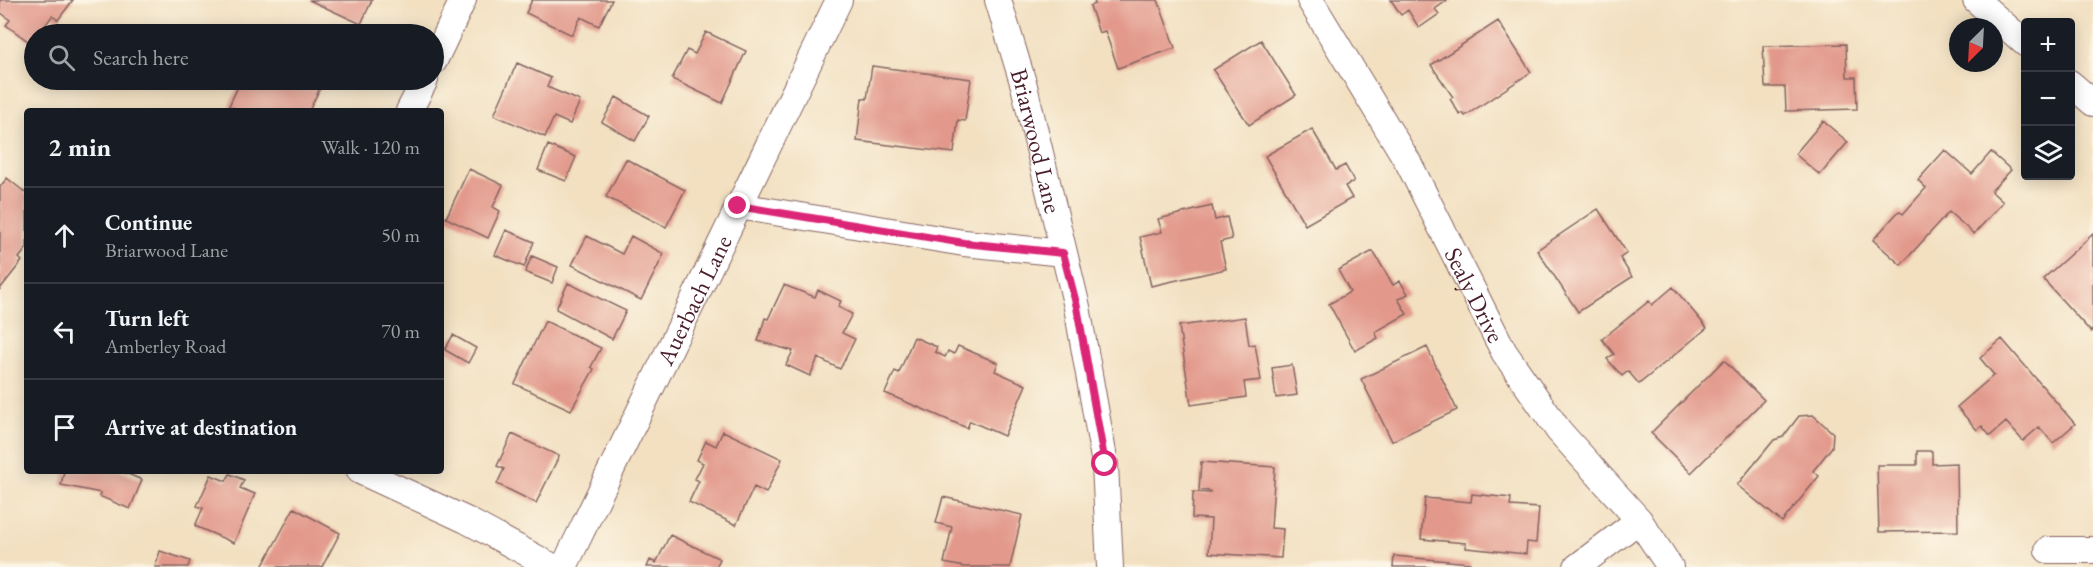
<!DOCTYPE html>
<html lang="en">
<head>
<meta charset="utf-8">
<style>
  body { margin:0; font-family:"EB Garamond",serif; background:#20242c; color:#f1f3f6 }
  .controls { position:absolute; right:18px; top:18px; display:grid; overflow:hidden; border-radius:6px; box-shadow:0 3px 15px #0003 }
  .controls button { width:54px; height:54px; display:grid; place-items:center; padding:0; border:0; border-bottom:2px solid #363941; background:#171b24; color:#f1f3f6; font:30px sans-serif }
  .compass { position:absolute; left:1949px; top:18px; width:54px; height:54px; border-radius:50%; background:#171b24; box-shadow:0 3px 15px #0003; rotate:204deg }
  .stop { position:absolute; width:18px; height:18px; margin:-14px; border:4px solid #db2777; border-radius:50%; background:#fff }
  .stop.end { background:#db2777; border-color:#fff; box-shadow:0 2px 6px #0008 }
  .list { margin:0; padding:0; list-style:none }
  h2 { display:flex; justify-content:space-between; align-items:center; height:78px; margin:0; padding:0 24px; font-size:26px }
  h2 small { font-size:20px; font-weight:400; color:#9ea1a6 }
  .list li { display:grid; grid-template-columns:39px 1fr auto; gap:18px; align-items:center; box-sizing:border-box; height:96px; padding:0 24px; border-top:2px solid #363941 }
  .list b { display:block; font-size:22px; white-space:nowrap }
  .list p { margin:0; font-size:20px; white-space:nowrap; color:#9ea1a6 }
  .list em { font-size:20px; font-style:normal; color:#9ea1a6 }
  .icon { flex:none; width:33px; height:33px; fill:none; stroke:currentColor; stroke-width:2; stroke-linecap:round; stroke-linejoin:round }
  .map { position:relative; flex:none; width:2093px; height:567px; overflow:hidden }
  .search { position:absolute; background:#171b24; box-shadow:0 3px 15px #0003; left:24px; top:24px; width:420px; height:66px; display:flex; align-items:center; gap:15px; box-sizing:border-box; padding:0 21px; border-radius:33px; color:#9ea1a6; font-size:22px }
  .panel { position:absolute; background:#171b24; box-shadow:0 3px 15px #0003; left:24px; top:108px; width:420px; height:366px; border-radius:6px }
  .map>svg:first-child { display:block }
  .building { fill:#e2998b }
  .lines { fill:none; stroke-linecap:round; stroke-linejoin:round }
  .minor-casing { stroke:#856360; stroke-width:28 }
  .minor { stroke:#fff; stroke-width:26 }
  .route { stroke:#db2777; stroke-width:8 }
  .labels { text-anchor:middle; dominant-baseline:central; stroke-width:5; stroke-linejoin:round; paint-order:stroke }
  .street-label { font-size:24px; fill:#4a1f2b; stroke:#fcf5e5 }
</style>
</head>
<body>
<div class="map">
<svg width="2093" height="567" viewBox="0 0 2093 567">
  <rect width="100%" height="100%" fill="#fcf5e5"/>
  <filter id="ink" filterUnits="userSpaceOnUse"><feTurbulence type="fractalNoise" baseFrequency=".0167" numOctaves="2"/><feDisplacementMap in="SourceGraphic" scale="12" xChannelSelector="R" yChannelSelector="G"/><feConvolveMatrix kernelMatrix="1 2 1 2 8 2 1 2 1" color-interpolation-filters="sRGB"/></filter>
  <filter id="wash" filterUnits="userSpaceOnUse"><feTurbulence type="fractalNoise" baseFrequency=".008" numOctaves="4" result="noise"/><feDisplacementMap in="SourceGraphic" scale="24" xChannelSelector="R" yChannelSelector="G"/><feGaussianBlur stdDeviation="1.35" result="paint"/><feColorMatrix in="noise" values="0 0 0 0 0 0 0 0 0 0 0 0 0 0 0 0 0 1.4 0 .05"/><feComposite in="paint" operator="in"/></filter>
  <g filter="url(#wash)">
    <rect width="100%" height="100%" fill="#f2e0c1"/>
    <g id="blocks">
      <path class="building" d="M0 0H73L58 20 52 16 39 34H34L32 44 6 25 10 20 0 12Z
        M309 0H372L361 24Z
        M532 0H612L599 26 581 17 572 35 526 13Z
        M1094 0H1158L1175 48 1118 68 1105 31 1099 33 1090 6 1095 4Z
        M1391 0H1448L1435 9 1439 14 1419 28 1408 10 1401 15Z
        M1498 21 1531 72 1465 116 1463 113 1460 115 1450 99 1453 97 1431 65Z
        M706 32 746 51 722 103 672 79 687 50 695 54Z
        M1261 40 1296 95 1249 125 1213 70Z
        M1846 44 1847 77H1856L1857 109 1786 111 1785 87H1765L1763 46Z
        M517 63 551 78 547 87 580 101 570 124 554 117 545 137 494 115Z
        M872 66 971 79 965 121 958 120 954 153 857 141 862 98 867 99Z
        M241 80H307L321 86 309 111H240L229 106Z
        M616 97 649 116 635 141 602 122Z
        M1823 121 1848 142 1820 175 1795 154Z
        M1312 129 1336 170 1345 165 1354 181 1345 186 1352 198 1305 225 1265 156Z
        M548 145 576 157 566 181 538 170Z
        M1945 150 1972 174 1991 152 2011 170 1991 191 2003 202 1974 234 1949 212 1901 265 1873 240 1899 211 1903 214 1926 188 1918 180Z
        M626 159 685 190 666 227 606 197Z
        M469 169 503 185 493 207 500 211 488 238 446 218Z
        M7 178 27 194V248L19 258 22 261 0 289V187Z
        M1212 206 1215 220 1227 217 1232 239 1220 242 1226 269 1151 286 1140 237 1162 232 1158 219Z
        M1598 209 1627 253 1620 258 1632 277 1578 312 1537 250Z
        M506 230 534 242 524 267 495 255Z
        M2093 234V329L2091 332 2043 279Z
        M587 236 622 254 631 236 664 254 641 300 572 265Z
        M1373 251 1393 285 1400 281 1408 294 1398 299 1407 314 1375 332 1378 338 1355 351 1329 304 1350 292 1338 270Z
        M532 256 558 267 552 283 525 272Z
        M568 283 626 311 612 339 556 309Z
        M784 285 815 297 818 290 841 301 838 307 852 314 842 333 855 339 840 369 818 358 810 376 786 365 793 351 758 341 765 318 768 319Z
        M1673 287 1707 328 1639 384 1628 371 1622 376 1607 359 1614 354 1602 339 1649 301 1652 305Z
        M1245 317 1249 345 1255 344 1261 380 1244 382 1246 397 1191 405 1179 326Z
        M545 321 601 348 591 367 594 369 571 410 515 384Z
        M453 335 476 348 468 363 445 350Z
        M914 337 937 347 935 352 945 357 948 351 954 354 958 346 998 363 995 371 1026 385 1004 436 970 421 967 428 885 393 895 371 899 373Z
        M2002 339 2075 424 2053 443 2039 427 2023 441 2006 422 1990 436 1982 426 1977 430 1957 407 1994 375 1980 358Z
        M1427 347 1457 410 1392 441 1361 379Z
        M1724 360 1764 400 1691 473 1651 433Z
        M1292 365 1297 395 1276 398 1272 368Z
        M1813 415 1833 433 1832 447 1813 471 1819 476 1782 522 1737 485 1774 440 1783 437 1799 416Z
        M723 431 782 459 766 493 754 487 736 525 689 502 699 481 695 479 703 463 697 460 706 441 716 446Z
        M512 434 559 456 536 503 497 484 504 469 497 466Z
        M1917 451H1932V464L1957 463 1958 531 1879 532 1877 465H1917Z
        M1201 462 1275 467 1271 528 1283 529 1281 558 1209 553 1211 519 1192 518 1193 492 1210 493V491L1199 490Z
        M64 471H121L142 480 130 509 99 496 101 493 61 485Z
        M230 474 244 480 240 488 255 494 234 543 195 526 203 508 197 506 211 475 226 481Z
        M1472 494 1511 498 1510 506 1539 508 1536 543 1527 542 1526 554 1466 548V543L1421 539 1425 498 1471 502Z
        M943 497 1022 515 1010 567H964L944 563 952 527 936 523Z
        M294 508 340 533 322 567H262Z
        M670 535 720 559 716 567H647L650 560 656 563Z
        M160 551 190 561 188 567H155Z
        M1394 556 1470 563V567H1393Z"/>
    </g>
  </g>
  <g filter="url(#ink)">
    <use href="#blocks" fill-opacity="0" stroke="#856360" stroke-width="1.5"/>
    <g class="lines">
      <defs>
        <g id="minor">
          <path id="s1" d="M998 0 1024 86 1077 307 1105 464 1110 567"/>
          <path id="s2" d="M1310 0 1408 162 1504 352 1559 431 1639 520 1670 567"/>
          <path d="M1976 0 2026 44"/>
          <path d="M434 61 463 0"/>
          <path d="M2070 83 2093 103"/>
          <path d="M409 111 425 80"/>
          <path d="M738 206 964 243 1063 253"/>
          <path d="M360 471 466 520 553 567"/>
          <path d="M2048 550H2093"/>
          <path id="s3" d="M564 567 839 0"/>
          <path d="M1577 567 1639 520"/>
        </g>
      </defs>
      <use href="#minor" class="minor-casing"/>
      <use href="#minor" class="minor"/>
    </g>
  </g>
  <g class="lines" filter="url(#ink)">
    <path class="route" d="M738 206 964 243 1063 253 1077 307 1105 464"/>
  </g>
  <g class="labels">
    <g class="street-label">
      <text stroke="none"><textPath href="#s1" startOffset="146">Briarwood Lane</textPath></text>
      <text stroke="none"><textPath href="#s2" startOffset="338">Sealy Drive</textPath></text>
      <text stroke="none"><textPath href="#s3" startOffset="297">Auerbach Lane</textPath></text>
    </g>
  </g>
</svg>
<div class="controls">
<button>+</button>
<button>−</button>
<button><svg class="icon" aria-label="layers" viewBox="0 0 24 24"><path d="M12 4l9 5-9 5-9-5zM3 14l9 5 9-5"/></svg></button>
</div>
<svg class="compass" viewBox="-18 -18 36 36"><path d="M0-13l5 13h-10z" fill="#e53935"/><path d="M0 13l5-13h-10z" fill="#9ea1a6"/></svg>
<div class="stop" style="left:1105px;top:464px"></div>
<div class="stop end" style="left:738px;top:206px"></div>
<div class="search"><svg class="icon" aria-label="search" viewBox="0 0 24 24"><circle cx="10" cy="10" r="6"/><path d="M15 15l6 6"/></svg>Search here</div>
<section class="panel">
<h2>2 min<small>Walk · 120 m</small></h2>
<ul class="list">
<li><svg class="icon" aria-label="ahead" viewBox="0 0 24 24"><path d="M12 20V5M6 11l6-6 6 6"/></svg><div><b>Continue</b><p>Briarwood Lane</p></div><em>50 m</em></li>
<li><svg class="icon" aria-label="left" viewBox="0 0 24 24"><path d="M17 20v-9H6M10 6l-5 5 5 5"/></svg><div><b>Turn left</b><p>Amberley Road</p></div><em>70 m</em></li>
<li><svg class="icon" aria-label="arrive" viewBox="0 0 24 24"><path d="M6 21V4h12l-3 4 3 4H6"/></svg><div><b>Arrive at destination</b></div></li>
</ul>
</section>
</div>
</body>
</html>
